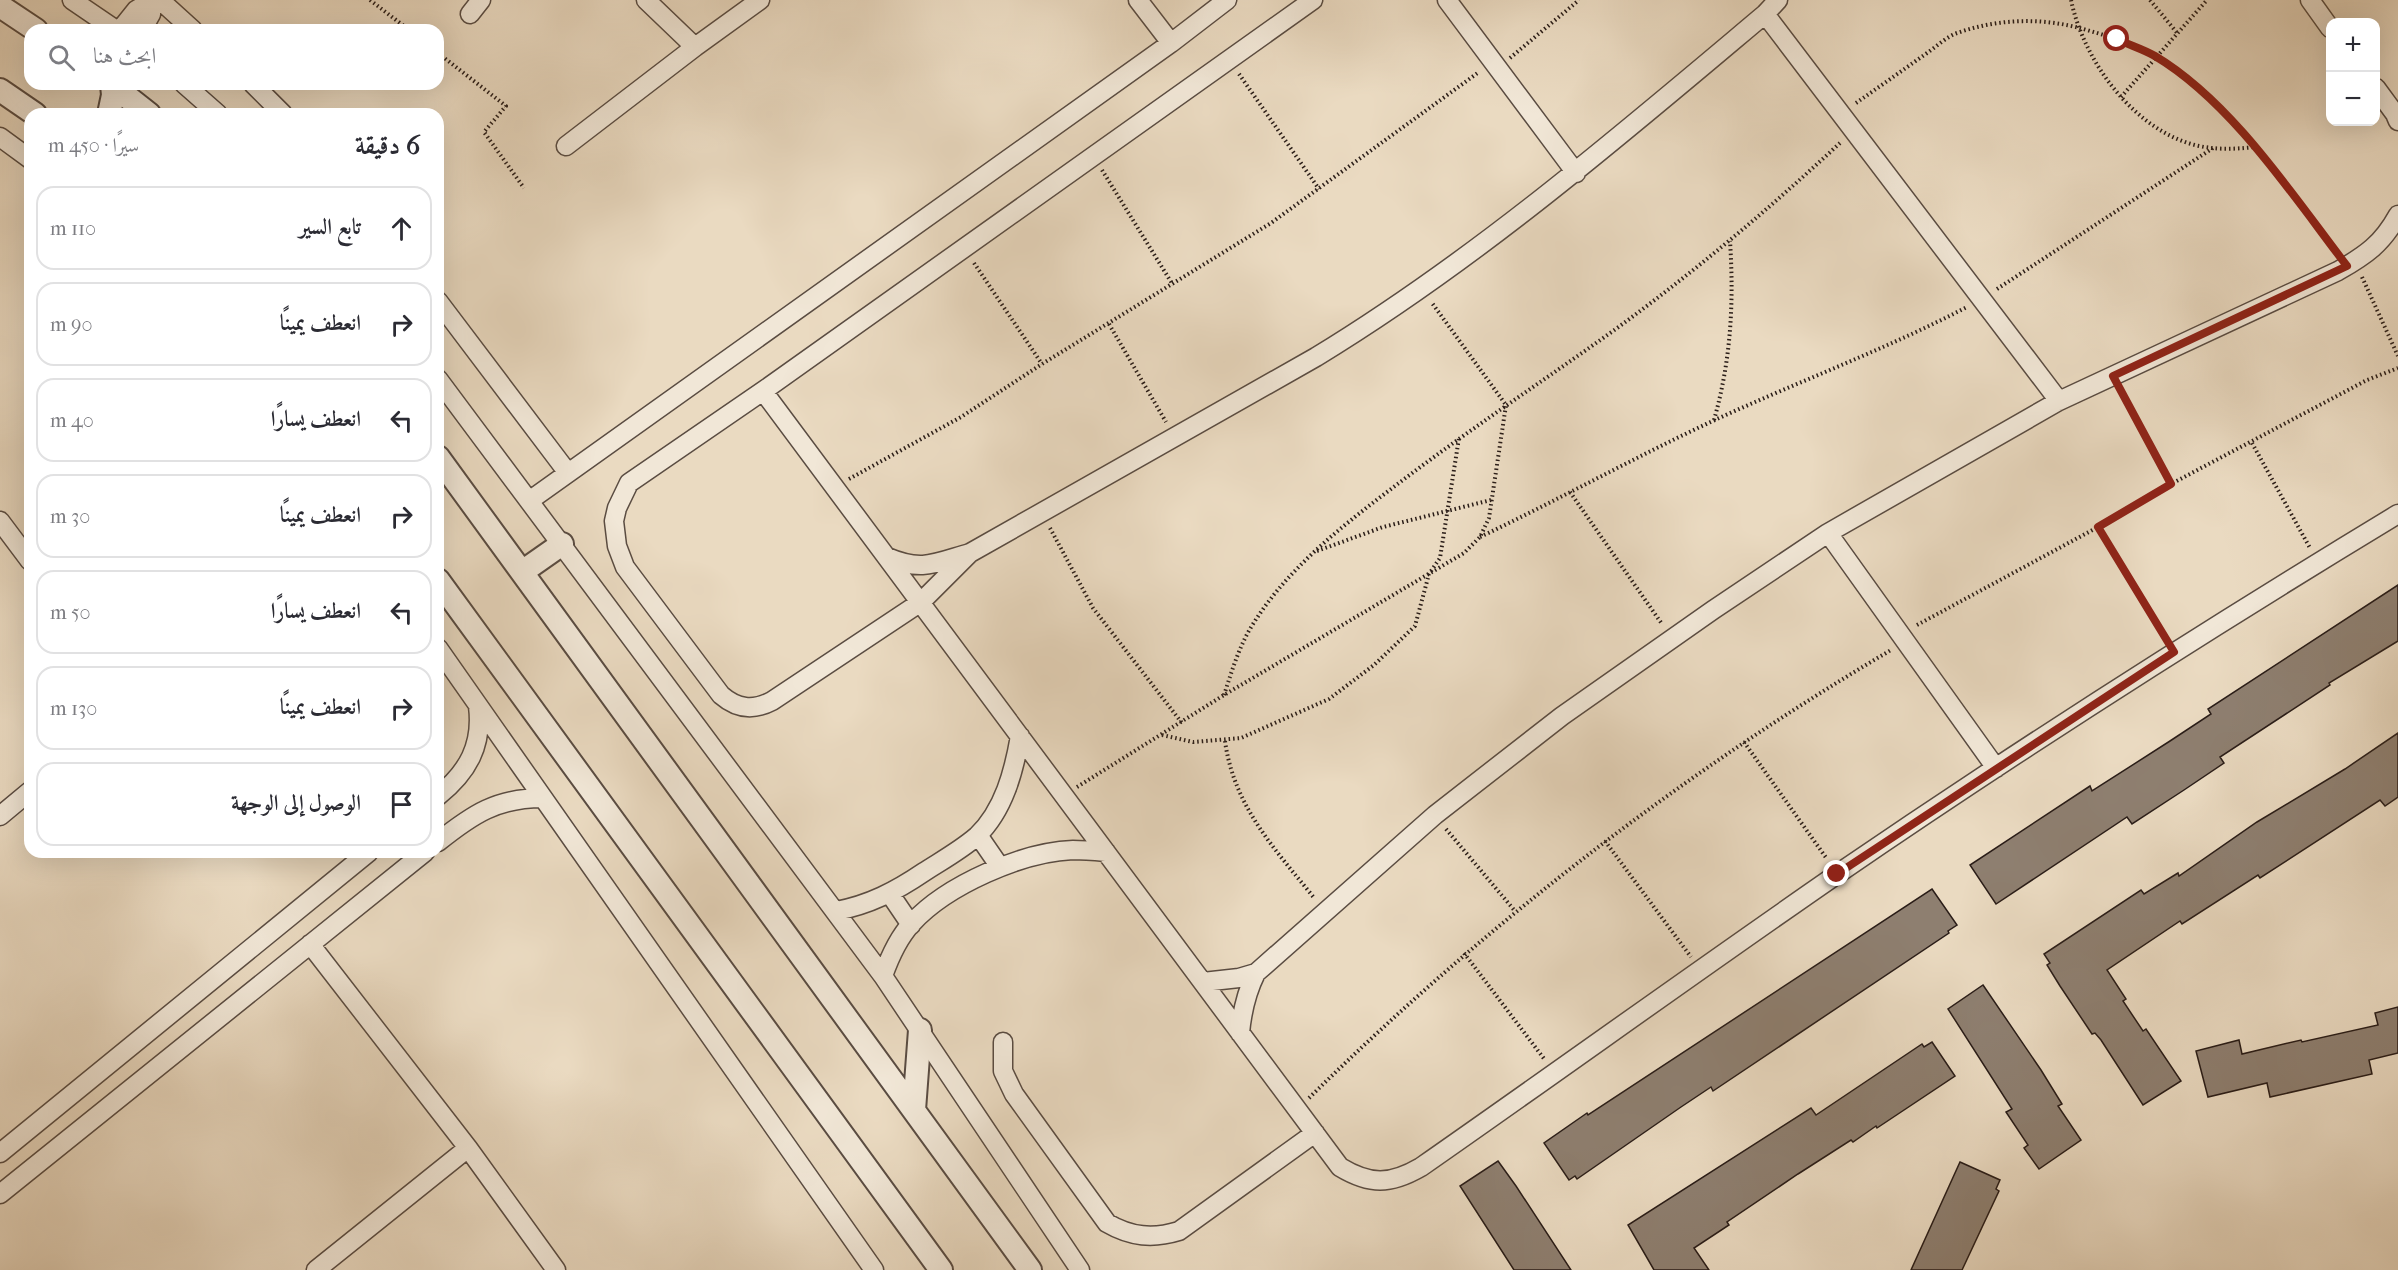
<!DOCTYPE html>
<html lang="ar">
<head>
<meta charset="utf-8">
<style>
  body { margin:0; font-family:"IM FELL French Canon",Amiri,serif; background:#f2f2f3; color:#2b2b33; direction:rtl }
  .controls { position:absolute; right:18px; top:18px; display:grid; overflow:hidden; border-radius:12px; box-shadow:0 6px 24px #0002 }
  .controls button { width:54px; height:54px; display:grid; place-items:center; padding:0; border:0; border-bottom:2px solid #e1e1e2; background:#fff; color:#2b2b33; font:30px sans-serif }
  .stop { position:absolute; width:18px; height:18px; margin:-14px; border:4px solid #8f2418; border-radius:50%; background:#fff }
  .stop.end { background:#8f2418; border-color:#fff; box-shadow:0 2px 6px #0008 }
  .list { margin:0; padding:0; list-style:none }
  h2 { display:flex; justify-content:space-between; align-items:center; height:78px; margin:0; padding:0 24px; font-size:26px }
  h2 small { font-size:20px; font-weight:400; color:#7c7c81 }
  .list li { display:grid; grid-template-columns:39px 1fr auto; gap:18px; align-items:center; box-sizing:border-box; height:84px; margin:0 12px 12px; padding:0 12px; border:2px solid #e1e1e2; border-radius:18px }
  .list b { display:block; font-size:22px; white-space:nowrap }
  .list em { font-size:20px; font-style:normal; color:#7c7c81 }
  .icon { flex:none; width:33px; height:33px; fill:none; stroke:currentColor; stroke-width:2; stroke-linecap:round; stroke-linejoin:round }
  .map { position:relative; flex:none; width:2398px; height:1270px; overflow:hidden; direction:ltr }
  .search { position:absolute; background:#fff; box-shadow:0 6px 24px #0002; left:24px; top:24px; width:420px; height:66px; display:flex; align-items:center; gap:15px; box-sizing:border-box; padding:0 21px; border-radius:18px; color:#7c7c81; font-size:22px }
  .panel { position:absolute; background:#fff; box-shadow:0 6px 24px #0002; left:24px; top:108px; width:420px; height:750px; border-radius:18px; direction:rtl }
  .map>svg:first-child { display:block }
  .building { fill:#8e7f70; stroke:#2a1d18; stroke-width:1.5 }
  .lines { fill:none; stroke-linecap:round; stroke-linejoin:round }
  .minor-casing { stroke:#5a4c42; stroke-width:21 }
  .tertiary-casing { stroke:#5a4c42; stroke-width:26 }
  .path { stroke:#2a1d18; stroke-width:4; stroke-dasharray:1.5 3; stroke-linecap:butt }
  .minor { stroke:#f1e7d7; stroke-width:18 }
  .tertiary { stroke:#f1e7d7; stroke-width:22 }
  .route { stroke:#8f2418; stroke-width:8 }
</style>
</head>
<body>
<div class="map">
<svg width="2398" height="1270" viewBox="0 0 2398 1270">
  <rect width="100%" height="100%" fill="#eadac1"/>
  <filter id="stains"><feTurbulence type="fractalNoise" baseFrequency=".00333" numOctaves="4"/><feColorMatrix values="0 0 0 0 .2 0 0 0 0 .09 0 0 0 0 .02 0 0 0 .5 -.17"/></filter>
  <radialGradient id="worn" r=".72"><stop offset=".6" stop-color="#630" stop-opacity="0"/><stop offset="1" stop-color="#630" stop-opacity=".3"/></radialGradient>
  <path class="building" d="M2398 585V641L2329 683 2330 685 2220 757 2224 763 2184 790 2132 824 2127 817 1996 904 1970 865 2090 786 2092 791 2170 741 2211 714 2208 709Z
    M2398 733V797L2385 806 2380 800 2260 878 2258 875 2182 924 2180 921 2107 970 2126 999 2123 1001 2143 1031 2146 1029 2181 1081 2143 1105 2101 1040 2095 1033 2092 1034 2060 986 2047 965 2050 963 2044 954 2141 890 2144 894 2178 873 2179 876 2257 822 2345 769Z
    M1932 889 1957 925 1948 931 1949 933 1713 1091 1711 1087 1681 1107 1577 1179 1575 1176 1569 1180 1544 1143 1587 1113 1588 1115Z
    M1983 985 2041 1070 2062 1104 2058 1106 2081 1140 2039 1169 2024 1148 2028 1145 2006 1112 2012 1109 1948 1009Z
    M2398 1007V1053L2369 1060 2372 1074 2270 1097 2267 1083 2208 1097 2196 1051 2239 1040 2242 1054 2301 1040 2302 1042 2378 1025 2375 1013Z
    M1932 1042 1955 1076 1877 1128 1876 1126 1853 1142 1851 1140 1798 1174 1727 1222 1729 1225 1694 1248 1709 1270H1654L1628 1225 1811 1108 1816 1115 1922 1044 1924 1047Z
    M1498 1161 1516 1186 1571 1270H1514L1460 1186Z
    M1960 1162 2000 1180 1996 1189 1999 1191 1962 1270H1911Z"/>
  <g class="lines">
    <defs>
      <path id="minor" d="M72 0 116 30
        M160 0 193 30
        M646 0 695 47
        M1138 0 1171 43
        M1447 0 1576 173
        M2310 0 2330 28
        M470 14 481 0
        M1765 14 2059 401
        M120 30 136 10 153 0
        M142 30 151 14 152 1
        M184 84 218 114
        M253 84 283 114
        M2376 88 2395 114 2398 121
        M0 137 30 159
        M566 146 695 47 760 0
        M438 301 568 473
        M438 379 883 976 1080 1270
        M763 391 1340 1167C1370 1185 1390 1185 1421 1167 1560 1070 1697 971 1836 875 2020 749 2208 629 2398 514
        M529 501 1171 43 1227 0
        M0 521 30 561
        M1828 533 1996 768
        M970 553 921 602 772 701C753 711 737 709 721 695L625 567 617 546 614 521 617 508 629 483 763 391 1313 0
        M887 557C922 572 935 563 970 553L1316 357C1477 259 1621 135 1765 14L1778 0
        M438 648 874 1270
        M438 796C468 772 483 745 478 706
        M0 816 30 791
        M978 835 1000 867
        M438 842C473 814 497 798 543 798
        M890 894 911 925
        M836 911C869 905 896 891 924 872 941 861 961 850 977 836 1004 810 1014 771 1020 736
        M310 944 468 1148 556 1270
        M883 976C890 956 898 938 912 923 947 885 1022 852 1073 850 1084 850 1095 851 1106 852
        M1203 982 1239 978 1256 973
        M1240 1033C1242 1011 1246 993 1256 973L1435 815 1562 716 1713 610 1828 533 2059 401 2338 271C2366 255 2382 244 2398 215
        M1003 1042V1071L1014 1094 1107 1223C1131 1237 1153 1239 1179 1231L1315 1133
        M0 1153 369 852
        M0 1194 425 852
        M316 1270 468 1148"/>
      <path id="tertiary" d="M0 6 36 30
        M111 84 149 114
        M0 90 35 114
        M109 114 113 95 112 85
        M438 457 1030 1270
        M522 572 562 544
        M438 580 941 1270
        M914 1110 920 1030"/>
    </defs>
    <use href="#minor" class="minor-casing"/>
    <use href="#tertiary" class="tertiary-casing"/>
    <path class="path" d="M370 0 409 30
      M2071 0C2084 62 2135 132 2199 146 2218 150 2236 149 2255 147
      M2150 0 2178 34
      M438 53 506 106 484 132 524 188
      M1510 58 1579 0
      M1239 74 1319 189
      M2121 97 2207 0
      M1856 103C1879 87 1903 70 1927 53 1936 47 1946 37 1957 33 2000 18 2046 17 2090 31 2112 37 2134 45 2154 56 2226 96 2286 187 2335 251
      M1102 170 1173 285
      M974 263 1042 364
      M2362 277 2398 356
      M1997 289 2213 148
      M1109 324 1166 422
      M2120 390 2171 484
      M1714 420C1731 360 1734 303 1730 241
      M2252 443 2310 548
      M849 479 961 417 1042 364 1271 223 1479 72
      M1570 492 1662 624
      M2098 527 2165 637
      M1050 528 1093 608 1182 723
      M1480 537C1560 499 1637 456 1717 419 1800 381 1886 349 1967 307
      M1317 551 1383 527 1491 500
      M1917 625 2098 527 2171 484 2367 380 2398 368
      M1224 695C1232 671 1239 646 1253 624 1288 568 1342 526 1395 486 1466 432 1540 383 1613 331 1693 273 1768 210 1840 143
      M1162 735 1193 742 1241 738 1329 699 1374 665 1415 626 1429 574 1440 558 1459 438
      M1225 741C1234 807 1275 849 1315 899
      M1744 742 1827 859
      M1077 787 1224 695 1464 553 1480 537 1489 518 1506 405 1432 303
      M1446 829 1515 911
      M1605 841 1691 957
      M1464 953 1545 1060
      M1309 1098C1484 926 1679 775 1891 650"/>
    <use href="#minor" class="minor"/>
    <use href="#tertiary" class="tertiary"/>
  </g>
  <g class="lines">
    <path class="route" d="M1837 874 2174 652 2098 527 2171 484 2113 376 2347 266C2293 196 2232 102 2155 56 2143 49 2129 45 2117 39"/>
  </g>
  <rect width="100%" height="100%" filter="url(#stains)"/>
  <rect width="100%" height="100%" fill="url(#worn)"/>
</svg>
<div class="controls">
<button>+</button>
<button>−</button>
</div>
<div class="stop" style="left:2117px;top:39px"></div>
<div class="stop end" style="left:1837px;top:874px"></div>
<div class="search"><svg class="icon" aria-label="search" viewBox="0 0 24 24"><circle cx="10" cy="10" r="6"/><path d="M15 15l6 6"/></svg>ابحث هنا</div>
<section class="panel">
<h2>6 دقيقة<small>سيرًا · 450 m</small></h2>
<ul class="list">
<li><svg class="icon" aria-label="ahead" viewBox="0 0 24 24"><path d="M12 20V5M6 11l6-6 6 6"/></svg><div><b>تابع السير</b></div><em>110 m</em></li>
<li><svg class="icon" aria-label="right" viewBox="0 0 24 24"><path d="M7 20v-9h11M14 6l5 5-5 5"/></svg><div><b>انعطف يمينًا</b></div><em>90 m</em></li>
<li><svg class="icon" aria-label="left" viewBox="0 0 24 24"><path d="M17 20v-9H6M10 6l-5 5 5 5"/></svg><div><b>انعطف يسارًا</b></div><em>40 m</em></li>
<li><svg class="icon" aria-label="right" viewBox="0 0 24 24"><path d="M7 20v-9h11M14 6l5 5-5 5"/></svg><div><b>انعطف يمينًا</b></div><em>30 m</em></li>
<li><svg class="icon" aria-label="left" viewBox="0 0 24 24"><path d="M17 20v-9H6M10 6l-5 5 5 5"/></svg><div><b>انعطف يسارًا</b></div><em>50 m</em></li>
<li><svg class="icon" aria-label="right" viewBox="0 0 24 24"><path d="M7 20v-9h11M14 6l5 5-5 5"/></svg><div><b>انعطف يمينًا</b></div><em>130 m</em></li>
<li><svg class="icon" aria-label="arrive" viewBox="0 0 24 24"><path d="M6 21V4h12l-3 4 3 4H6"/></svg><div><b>الوصول إلى الوجهة</b></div></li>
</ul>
</section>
</div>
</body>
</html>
